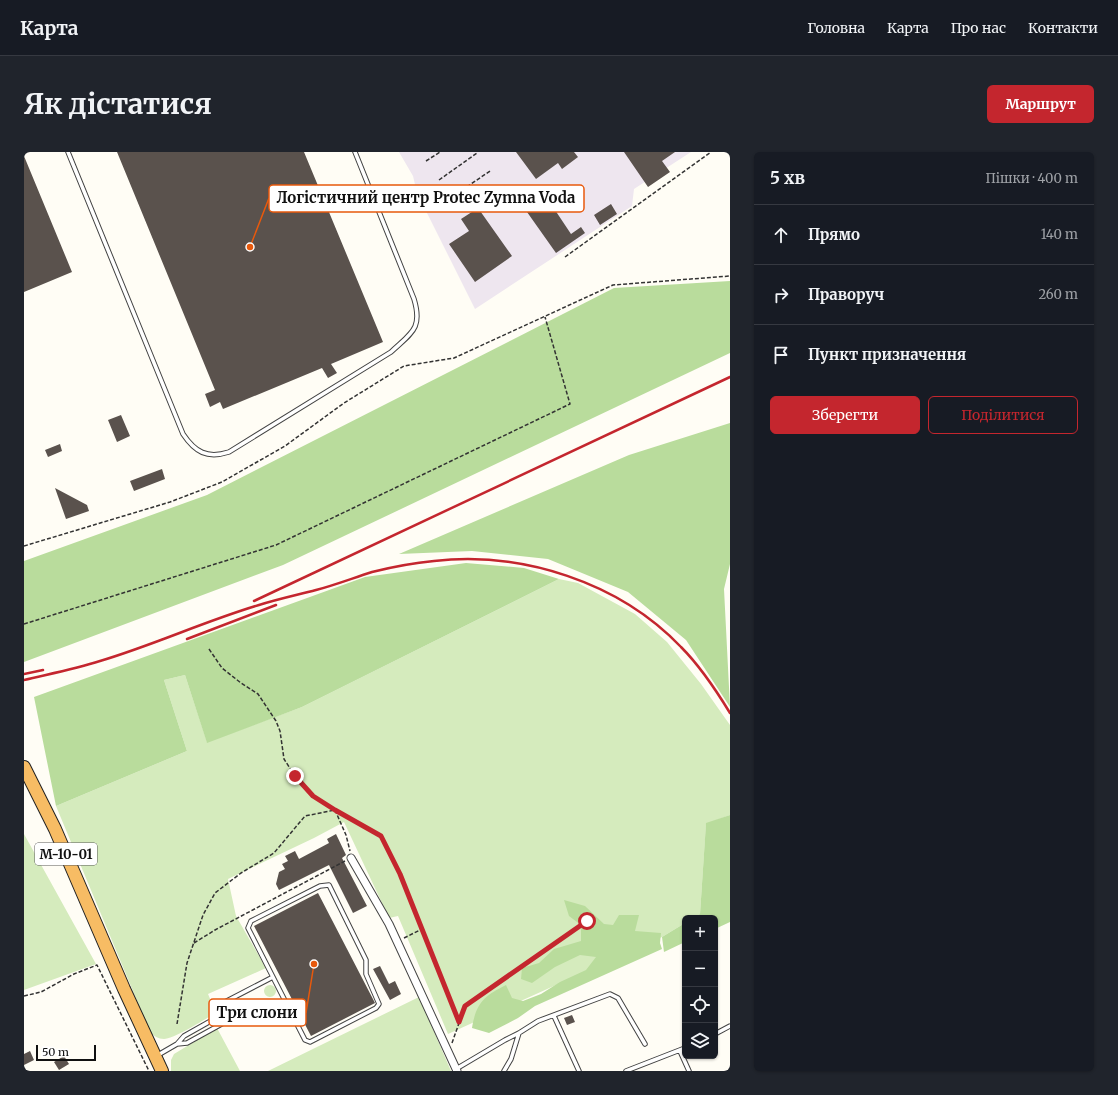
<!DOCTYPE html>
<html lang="uk">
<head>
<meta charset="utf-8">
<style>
  body { margin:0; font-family:Merriweather,serif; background:#20242c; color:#f1f3f6 }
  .controls { position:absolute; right:12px; bottom:12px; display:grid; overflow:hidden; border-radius:6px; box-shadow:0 1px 3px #0004 }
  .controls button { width:36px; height:36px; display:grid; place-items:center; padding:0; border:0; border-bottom:1px solid #363941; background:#171b24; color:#f1f3f6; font:20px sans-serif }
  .scale { position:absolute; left:12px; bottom:10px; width:60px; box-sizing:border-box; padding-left:4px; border:2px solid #111; border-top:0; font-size:11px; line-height:14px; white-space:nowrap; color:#111; -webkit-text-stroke:3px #fff; paint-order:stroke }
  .stop { position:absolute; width:12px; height:12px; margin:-9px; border:3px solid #c4262e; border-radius:50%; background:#fff }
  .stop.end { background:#c4262e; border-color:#fff; box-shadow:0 1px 4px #0008 }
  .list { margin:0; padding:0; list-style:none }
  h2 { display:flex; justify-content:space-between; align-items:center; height:52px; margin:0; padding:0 16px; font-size:17px }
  h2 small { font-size:13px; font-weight:400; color:#9ea1a6 }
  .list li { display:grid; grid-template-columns:26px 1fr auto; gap:12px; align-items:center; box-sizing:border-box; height:60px; padding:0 16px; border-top:1px solid #363941 }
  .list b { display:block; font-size:15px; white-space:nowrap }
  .list em { font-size:13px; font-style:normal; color:#9ea1a6 }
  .actions { display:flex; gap:8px; padding:12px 16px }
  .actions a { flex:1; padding:9px 0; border:1px solid #c4262e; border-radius:6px; text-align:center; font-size:14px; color:#c4262e }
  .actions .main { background:#c4262e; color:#fff }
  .icon { flex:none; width:22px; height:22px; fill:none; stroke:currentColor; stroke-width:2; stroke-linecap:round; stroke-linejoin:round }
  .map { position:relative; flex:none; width:706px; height:919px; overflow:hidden; border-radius:6px }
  header { display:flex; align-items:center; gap:24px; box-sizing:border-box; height:56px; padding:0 20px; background:#171b24; border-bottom:1px solid #363941 }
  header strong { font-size:19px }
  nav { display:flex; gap:22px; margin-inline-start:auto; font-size:14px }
  .intro { display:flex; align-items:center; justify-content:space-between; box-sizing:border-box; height:96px; padding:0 24px }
  h1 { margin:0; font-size:28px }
  .button { padding:10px 18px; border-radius:6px; background:#c4262e; color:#fff; font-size:14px; font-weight:700 }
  main { display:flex; gap:24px; padding:0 24px }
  aside { flex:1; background:#171b24; border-radius:6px; box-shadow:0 1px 3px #0004 }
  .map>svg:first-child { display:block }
  .industrial { fill:#eee6ef }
  .green { fill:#d5ebbd }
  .forest { fill:#b9dc9c }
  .building { fill:#5a524d }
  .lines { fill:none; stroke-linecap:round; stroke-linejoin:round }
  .service-casing { stroke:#444; stroke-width:5.5 }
  .minor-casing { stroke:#444; stroke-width:9 }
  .trunk-casing { stroke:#222; stroke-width:14 }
  .path { stroke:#333; stroke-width:1.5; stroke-dasharray:4 2; stroke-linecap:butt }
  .service { stroke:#fff; stroke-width:3.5 }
  .minor { stroke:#fff; stroke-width:7 }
  .trunk { stroke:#f7bc64; stroke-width:12 }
  .rail { stroke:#c4262e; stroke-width:2.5 }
  .route { stroke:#c4262e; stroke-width:5 }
  .labels { text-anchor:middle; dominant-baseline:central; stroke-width:4; stroke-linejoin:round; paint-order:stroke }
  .shield { fill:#fff; stroke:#585858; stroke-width:1 }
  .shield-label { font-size:13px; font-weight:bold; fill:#111 }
  .leader { fill:none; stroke:#e8590c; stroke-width:1.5 }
  .callout-dot { fill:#e8590c; stroke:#fff; stroke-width:1.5 }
  .callout { fill:#fff; stroke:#e8590c; stroke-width:1.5 }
  .callout-label { font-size:15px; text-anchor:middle; font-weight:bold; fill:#111 }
</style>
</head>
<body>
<header>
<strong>Карта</strong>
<nav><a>Головна</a><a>Карта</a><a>Про нас</a><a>Контакти</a></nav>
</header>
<div class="intro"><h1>Як дістатися</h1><a class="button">Маршрут</a></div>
<main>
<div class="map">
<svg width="706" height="919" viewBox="0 0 706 919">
  <rect width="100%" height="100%" fill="#fffdf5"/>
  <path class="industrial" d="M375 0H667L610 37 608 54 451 157 393 41 389 24Z"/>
  <path class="green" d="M535 427 554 431 611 462 643 490 677 532 706 573V663L682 672 676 762 670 766H661V771L638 785 424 882 374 764 365 766 320 670 290 686 204 727 212 764 242 816 184 842 192 861C181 867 150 887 140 887 134 887 130 884 126 880L32 654 163 599 140 528 161 523 183 590 278 555Z
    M0 682 72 812 0 838Z
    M240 839a6 6 0 1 1 12 0a6 6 0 1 1-12 0Z
    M395 845 427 919H244Z
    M193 876 216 919H147V908L150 902Z"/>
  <path class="forest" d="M706 129V201L259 413 0 510V409L183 343 590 136Z
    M706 271V412L700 437 706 555 662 488 604 440 524 407 448 399 375 402 605 303Z
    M442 411 500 416 535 427 278 555 183 591 161 523 140 528 163 599 32 654 10 545 341 425Z
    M706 663V770L691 777V766H670L676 762 682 671Z
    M540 748 561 754 580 772 589 773 595 763H615L611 779 637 781 636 791 638 797 511 854 494 866 465 881 448 876C452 851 460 844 482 833L488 846 499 849 517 842 536 830 562 818 572 805 556 803 531 815 508 831 497 827 498 816 515 811 530 797 557 789V773L545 764Z
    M661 771V790L640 800 638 785Z"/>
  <path class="building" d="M93 0H280L359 190 307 212 313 221 304 226 298 216 199 257 196 250 186 255 181 242 191 238Z
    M492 0H550L554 5 538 17 534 11 512 27Z
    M600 0H651L638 9 646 20 624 35Z
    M0 4 48 120 0 140Z
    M523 46 547 82 557 75 561 81 532 101 503 60Z
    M587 52 593 62 576 73 570 63Z
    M454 56 488 104 451 130 425 92 445 79 437 67Z
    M97 263 106 284 93 290 84 268Z
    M36 292 38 299 24 305 21 298Z
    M138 317 141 327 110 339 106 329Z
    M31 336 63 353 65 359 42 367Z
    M312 682 322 703 318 706 343 754 329 761 305 713 255 738 252 732 255 720 261 717 258 712 264 709 261 704 271 699 275 707 305 691 303 687Z
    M294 741 351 851 287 884 230 774Z
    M356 814 365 832 371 829 377 842 366 848 349 817Z
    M548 863 551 870 543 873 540 866Z
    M6 899 10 908 0 913V902Z
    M40 904 45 912 35 918 30 910Z"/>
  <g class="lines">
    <defs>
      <path id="service" d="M44 0 159 282C171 300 183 307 205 300L367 200C387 181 399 177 390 147L331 0
        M305 733 342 808V822L355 852 352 856 286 890 281 888 224 776 227 769 296 734Z
        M530 864 555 919
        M691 882 706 874
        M153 892 163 891 203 869 196 855 197 852 249 825
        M656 899 665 919
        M134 903 153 892 160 884 199 862
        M432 917 481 888 495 881 514 869 586 842 594 846 621 892
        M480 919 487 907 495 881
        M602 919 661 896"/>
      <path id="minor" d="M327 706 365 772 433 919"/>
      <path id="trunk" d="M0 615 31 677 100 837 138 919"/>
    </defs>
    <use href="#service" class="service-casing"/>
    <use href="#minor" class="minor-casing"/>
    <use href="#trunk" class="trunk-casing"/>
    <path class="path" d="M402 9 416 0
      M415 28 453 1
      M428 45 466 19
      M541 105 687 0
      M0 394 146 350 198 330 261 294 320 251 380 214 430 206 589 133 706 124
      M0 472 252 393 546 252 521 165
      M185 497 198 516 217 531 234 542 252 569 256 579 260 607 271 624 289 643 311 658 357 684 376 722 435 870
      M311 658 322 683 326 699
      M380 786 398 777
      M170 791 191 778 321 709
      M0 844 17 840 50 822 73 813 125 919
      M153 872 163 811 179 763 191 741 217 721 250 701 281 664 311 658
      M428 891 441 854 563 769"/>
    <use href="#service" class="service"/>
    <use href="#minor" class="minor"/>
    <use href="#trunk" class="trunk"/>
    <path class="rail" d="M230 449 706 225
      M163 487 252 453
      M0 522 19 518
      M0 528C25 522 51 517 76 509 130 493 181 469 235 453 254 447 273 443 292 438 311 433 329 426 348 420 368 415 389 411 410 409 498 399 595 430 657 495 676 514 692 538 706 561"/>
  </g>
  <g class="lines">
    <path class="route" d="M271 624 289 644 311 658 357 684 376 722 435 870 441 854 563 769"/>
  </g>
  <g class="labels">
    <rect class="shield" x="11" y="691" width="62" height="22" rx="3"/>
    <g class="shield-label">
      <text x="42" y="702">М-10-01</text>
    </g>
  </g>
  <path class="leader" d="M226 95L245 46M290 812L282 861"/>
  <g class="callout-dot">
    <circle cx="226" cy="95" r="4"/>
    <circle cx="290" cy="812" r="4"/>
  </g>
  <g class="callout">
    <rect x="245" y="33" width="315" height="27" rx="4"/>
    <rect x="185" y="847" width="97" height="27" rx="4"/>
  </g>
  <g class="callout-label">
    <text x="402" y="51">Логістичний центр Protec Zymna Voda</text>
    <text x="233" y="866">Три слони</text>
  </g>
</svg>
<div class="controls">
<button>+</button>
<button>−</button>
<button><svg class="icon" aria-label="locate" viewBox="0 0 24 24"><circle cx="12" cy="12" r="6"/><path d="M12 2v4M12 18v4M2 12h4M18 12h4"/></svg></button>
<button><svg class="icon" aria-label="layers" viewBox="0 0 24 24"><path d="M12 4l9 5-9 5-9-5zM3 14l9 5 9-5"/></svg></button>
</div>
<div class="scale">50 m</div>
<div class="stop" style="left:563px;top:769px"></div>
<div class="stop end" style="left:271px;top:624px"></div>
</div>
<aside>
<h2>5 хв<small>Пішки · 400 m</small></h2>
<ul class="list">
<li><svg class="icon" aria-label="ahead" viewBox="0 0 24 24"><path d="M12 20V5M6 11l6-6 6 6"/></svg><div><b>Прямо</b></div><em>140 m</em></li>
<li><svg class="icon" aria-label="right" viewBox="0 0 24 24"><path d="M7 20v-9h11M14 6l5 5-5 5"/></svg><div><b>Праворуч</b></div><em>260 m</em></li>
<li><svg class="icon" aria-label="arrive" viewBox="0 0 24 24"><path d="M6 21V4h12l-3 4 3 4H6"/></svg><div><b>Пункт призначення</b></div></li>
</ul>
<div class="actions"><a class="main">Зберегти</a><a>Поділитися</a></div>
</aside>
</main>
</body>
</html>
